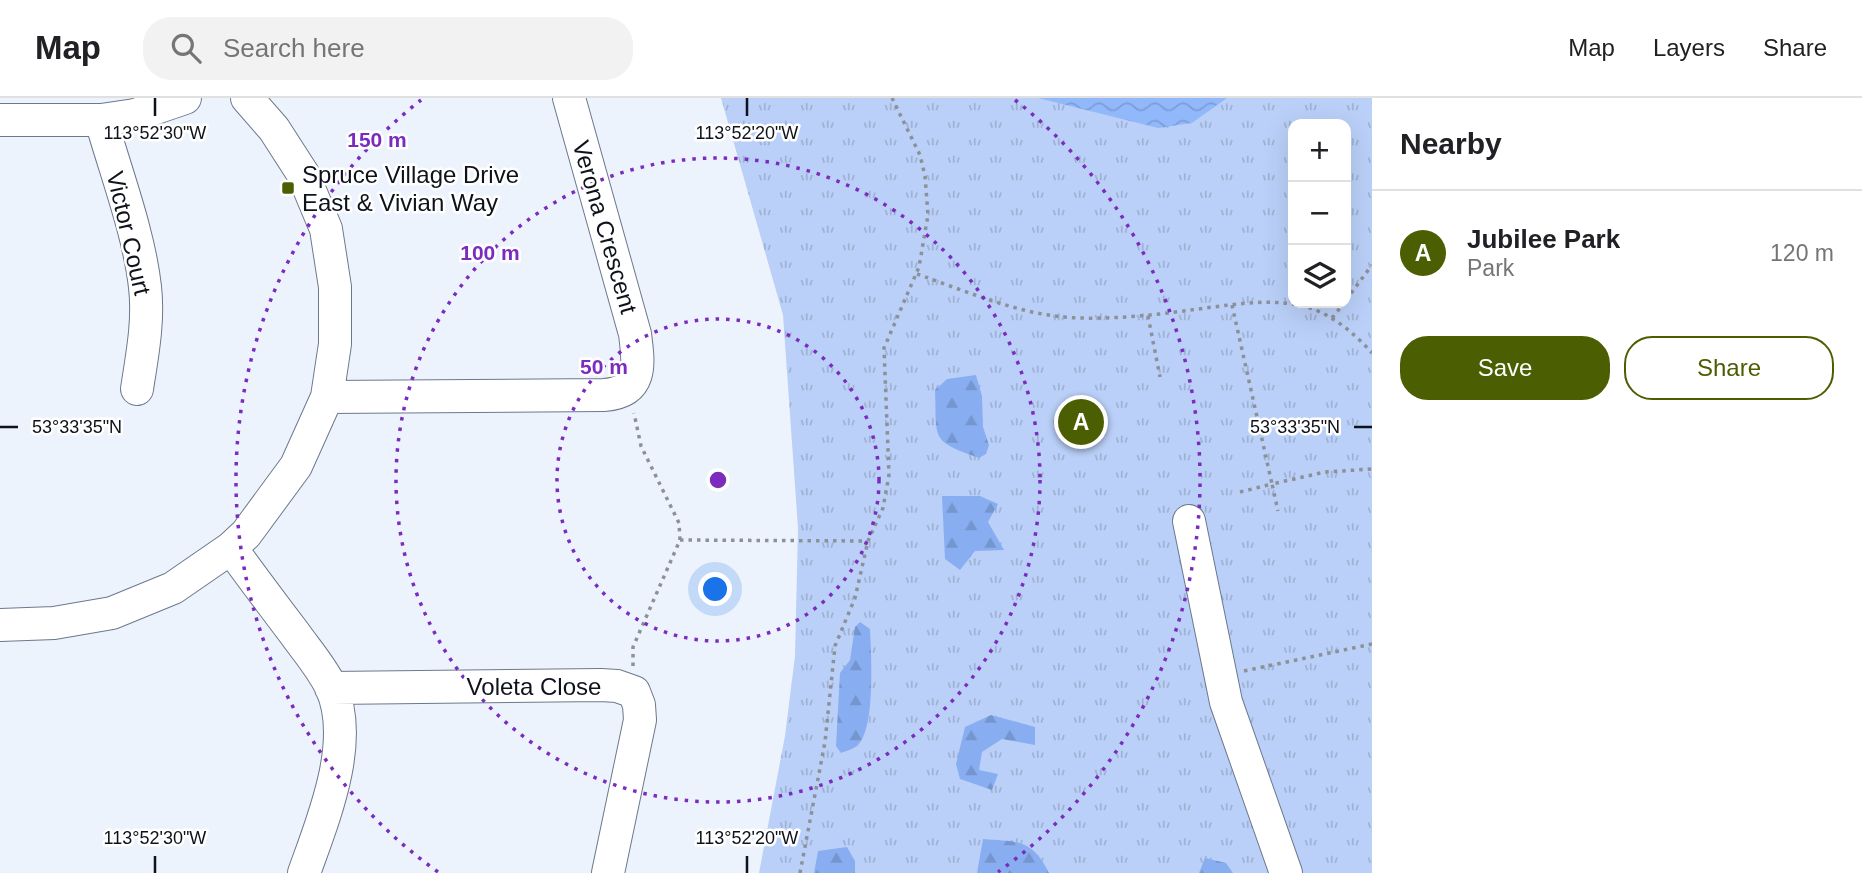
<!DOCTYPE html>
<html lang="en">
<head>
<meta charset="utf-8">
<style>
  body { margin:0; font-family:Helvetica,sans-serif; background:#f2f2f2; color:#202124 }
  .controls { position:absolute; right:21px; top:21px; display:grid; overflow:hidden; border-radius:14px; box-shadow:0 7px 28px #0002 }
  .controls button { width:63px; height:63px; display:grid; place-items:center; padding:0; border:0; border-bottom:2px solid #e0e0e0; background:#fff; color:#202124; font:35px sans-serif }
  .you { position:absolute; left:716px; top:492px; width:24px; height:24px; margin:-18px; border:5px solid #fff; border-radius:50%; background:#1a73e8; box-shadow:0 0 0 10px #1a73e833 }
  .badge { display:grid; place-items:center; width:46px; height:46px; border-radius:50%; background:#4c5e02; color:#fff; font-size:23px; font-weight:700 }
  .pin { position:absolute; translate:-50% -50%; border:4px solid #fff; box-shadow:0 2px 7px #0006 }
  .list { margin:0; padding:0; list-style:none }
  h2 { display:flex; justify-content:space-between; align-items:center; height:91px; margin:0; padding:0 28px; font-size:30px }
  h2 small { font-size:23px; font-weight:400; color:#757577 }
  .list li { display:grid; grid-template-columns:46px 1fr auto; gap:21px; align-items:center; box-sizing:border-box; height:126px; padding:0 28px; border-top:2px solid #e0e0e0 }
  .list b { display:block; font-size:26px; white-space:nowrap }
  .list p { margin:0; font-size:23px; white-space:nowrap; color:#757577 }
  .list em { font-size:23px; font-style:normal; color:#757577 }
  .actions { display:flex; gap:14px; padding:21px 28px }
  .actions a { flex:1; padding:16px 0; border:2px solid #4c5e02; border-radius:28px; text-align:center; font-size:24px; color:#4c5e02 }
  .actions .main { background:#4c5e02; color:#fff }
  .icon { flex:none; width:38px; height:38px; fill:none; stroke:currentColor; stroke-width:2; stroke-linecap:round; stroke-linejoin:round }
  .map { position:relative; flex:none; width:1372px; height:775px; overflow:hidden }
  header { display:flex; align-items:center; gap:42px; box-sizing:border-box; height:98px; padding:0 35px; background:#fff; border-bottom:2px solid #e0e0e0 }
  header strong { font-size:33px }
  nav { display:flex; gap:38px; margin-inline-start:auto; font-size:24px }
  .search { width:490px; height:63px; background:#f2f2f2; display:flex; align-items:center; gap:18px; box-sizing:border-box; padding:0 24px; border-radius:28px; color:#757577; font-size:26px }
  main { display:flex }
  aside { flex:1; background:#fff }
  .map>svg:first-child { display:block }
  .grass { fill:url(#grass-tufts); fill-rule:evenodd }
  .forest { fill:url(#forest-firs) }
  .water { fill:url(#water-waves) }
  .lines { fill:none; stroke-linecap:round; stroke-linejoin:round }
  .minor-casing { stroke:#6c788d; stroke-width:34 }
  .path { stroke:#8c9199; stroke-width:3.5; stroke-dasharray:3.5 5; stroke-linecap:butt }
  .minor { stroke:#fff; stroke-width:32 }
  .ticks { fill:none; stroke:#0e121a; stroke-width:2.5 }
  .ring { fill:none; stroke:#7b2cbf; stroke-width:3.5; stroke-dasharray:3.5 7 }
  .poi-dot { fill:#4c5e02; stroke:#fff; stroke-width:2.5 }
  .labels { text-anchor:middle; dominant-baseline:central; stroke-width:5; stroke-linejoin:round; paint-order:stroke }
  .poi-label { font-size:24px; fill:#0e121a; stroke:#fff; text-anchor:start }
  .street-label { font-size:24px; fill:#0e121a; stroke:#fff }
  .ticks-label { font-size:18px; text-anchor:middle; fill:#0e121a; stroke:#fff; stroke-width:5; stroke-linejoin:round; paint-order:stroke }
  .centre { fill:#7b2cbf; stroke:#fff; stroke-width:3.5 }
  .ring-label { font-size:21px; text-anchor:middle; font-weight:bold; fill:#7b2cbf; stroke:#fff; stroke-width:5; stroke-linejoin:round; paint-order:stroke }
</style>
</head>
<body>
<header>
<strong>Map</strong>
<div class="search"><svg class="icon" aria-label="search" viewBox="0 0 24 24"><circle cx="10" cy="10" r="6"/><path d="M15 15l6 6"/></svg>Search here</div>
<nav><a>Map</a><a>Layers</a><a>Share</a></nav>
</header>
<main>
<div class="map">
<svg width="1372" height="775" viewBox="0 0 1372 775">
  <defs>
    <pattern id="grass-tufts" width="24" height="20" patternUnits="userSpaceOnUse" patternTransform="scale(1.75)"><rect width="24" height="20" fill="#bad0f8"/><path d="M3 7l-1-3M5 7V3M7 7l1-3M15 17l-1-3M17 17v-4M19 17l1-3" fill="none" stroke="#9fb2d4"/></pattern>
    <pattern id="forest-firs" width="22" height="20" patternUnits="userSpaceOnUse" patternTransform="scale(1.75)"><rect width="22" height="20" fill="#88aef1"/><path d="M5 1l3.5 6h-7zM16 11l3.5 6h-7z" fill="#7495ce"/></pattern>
    <pattern id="water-waves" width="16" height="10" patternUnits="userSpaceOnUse" patternTransform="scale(1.75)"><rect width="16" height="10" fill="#92b8fc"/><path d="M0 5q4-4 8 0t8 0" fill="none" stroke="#7d9dd7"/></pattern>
  </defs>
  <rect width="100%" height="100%" fill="#edf3fc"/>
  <path class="grass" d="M721 0H1372V775H759L785 638 795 558 798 430 783 217ZM1293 26H1346V205H1293Z"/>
  <path class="forest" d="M976 277 982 298 983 329 989 347 986 356 979 360C930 342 937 343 935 292L947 281Z
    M942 398H980L998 406 988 424 1004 452 975 453 960 472 945 461Z
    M860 524 870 531C871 555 876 632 857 648 853 651 846 653 841 655L836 648 840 575 850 562 855 529Z
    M991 617 1035 629V647L1002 641 982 654 979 672 998 676 992 692 960 681 956 666 965 629Z
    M983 741C1017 744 1032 740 1049 775H977Z
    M847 749 855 763V775H814L818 753Z
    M1205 760 1226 765 1233 775H1199Z"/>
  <path class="water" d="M1038 0H1227L1192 25 1158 30Z"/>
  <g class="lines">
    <defs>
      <path id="minor" d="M0 22H101L135 17 185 0
        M101 22C116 75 139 135 145 189 149 223 142 258 137 291
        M327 299 604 297C643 294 639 267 635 236L569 0
        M1189 423 1226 604 1286 775
        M231 450C252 479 273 507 295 536 307 553 322 570 331 589 356 643 323 722 304 775
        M0 527 54 525 112 515 173 490 231 450 246 436 296 368 327 299 335 246V189L326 131 303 76 274 31 247 0
        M331 590 601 587 617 588 634 594 639 607 640 622 608 775"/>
    </defs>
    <use href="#minor" class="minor-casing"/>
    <path class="path" d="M917 176C969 194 1024 219 1080 220 1117 221 1155 217 1191 212 1231 207 1274 198 1313 211 1335 219 1356 237 1372 255
      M1346 202 1372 167
      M1232 207 1272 386 1325 374 1372 371
      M1148 218 1160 279
      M1332 220 1344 205
      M1240 394 1272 386 1278 413
      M680 442 867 443
      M633 568V549L680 442 679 425 641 348 634 315
      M1244 573 1372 546
      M800 775 825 644 835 548 855 500 868 443 883 410 889 377 884 250 919 169 928 117 925 78 920 57 892 0"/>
    <use href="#minor" class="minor"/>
  </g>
  <path class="ticks" d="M155 0V18M747 0V18M0 329H18M1354 329H1372M155 758V775M747 758V775"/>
  <g class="ring">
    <circle cx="718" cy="382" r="161"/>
    <circle cx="718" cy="382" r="322"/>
    <path d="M438 774A482 482 0 0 1 421 2M1015 2A482 482 0 0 1 998 774"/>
  </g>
  <rect class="poi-dot" x="281" y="83" width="14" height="14" rx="3.5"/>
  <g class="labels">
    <g class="poi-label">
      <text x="302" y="76">Spruce Village Drive<tspan x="302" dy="28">East &amp; Vivian Way</tspan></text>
    </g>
    <g class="street-label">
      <text transform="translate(605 129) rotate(74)">Verona Crescent</text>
      <text transform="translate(129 135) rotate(77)">Victor Court</text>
      <text x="534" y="588">Voleta Close</text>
    </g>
  </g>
  <g class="ticks-label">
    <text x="155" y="41">113°52'30"W</text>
    <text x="747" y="41">113°52'20"W</text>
    <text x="77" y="335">53°33'35"N</text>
    <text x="1295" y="335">53°33'35"N</text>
    <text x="155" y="746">113°52'30"W</text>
    <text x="747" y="746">113°52'20"W</text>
  </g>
  <circle cx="718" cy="382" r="10" class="centre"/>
  <g class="ring-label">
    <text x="377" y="49">150 m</text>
    <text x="490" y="162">100 m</text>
    <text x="604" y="276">50 m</text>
  </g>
</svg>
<div class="controls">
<button>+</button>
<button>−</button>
<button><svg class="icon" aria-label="layers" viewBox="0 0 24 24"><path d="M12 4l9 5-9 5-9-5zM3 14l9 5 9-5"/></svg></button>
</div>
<div class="you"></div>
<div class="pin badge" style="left:1081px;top:324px">A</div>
</div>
<aside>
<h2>Nearby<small></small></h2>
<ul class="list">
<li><span class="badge">A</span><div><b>Jubilee Park</b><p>Park</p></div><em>120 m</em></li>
</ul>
<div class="actions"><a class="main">Save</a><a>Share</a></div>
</aside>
</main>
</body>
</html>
